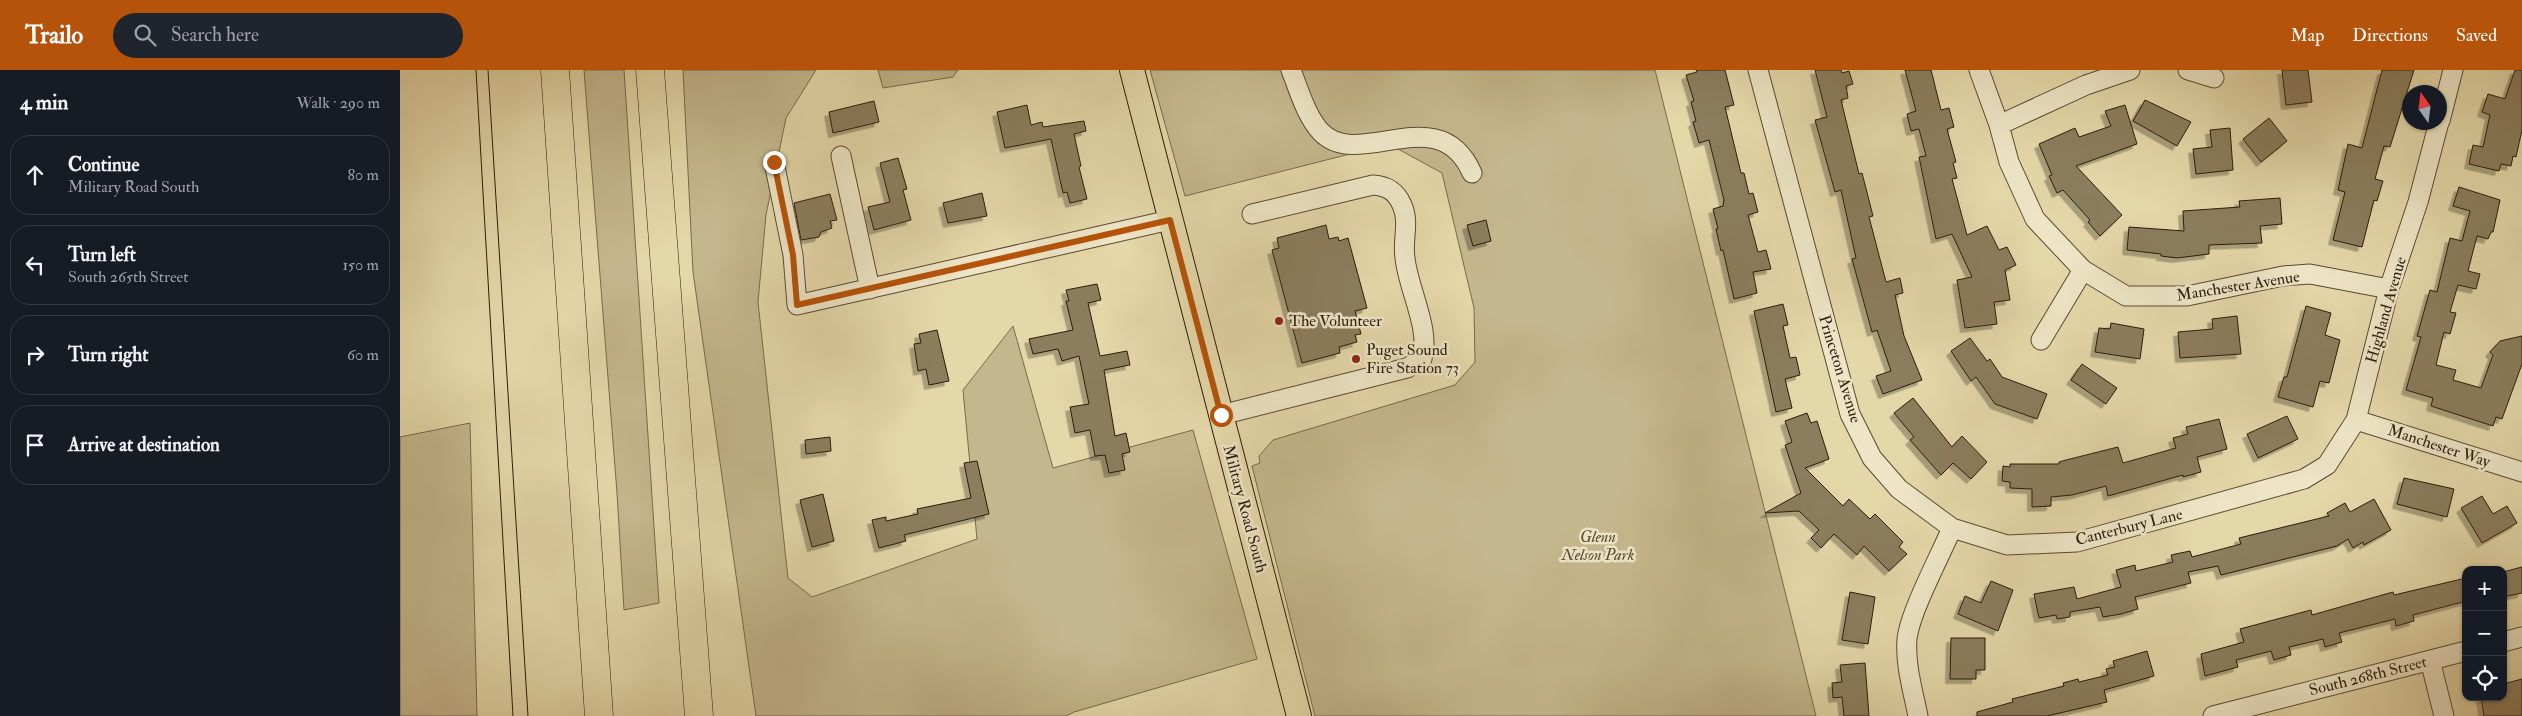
<!DOCTYPE html>
<html lang="en">
<head>
<meta charset="utf-8">
<style>
  body { margin:0; font-family:"IM FELL Double Pica",serif; background:#20242c; color:#f1f3f6 }
  .controls { position:absolute; right:15px; bottom:15px; display:grid; overflow:hidden; border-radius:10px; box-shadow:0 1px 4px #0004 }
  .controls button { width:45px; height:45px; display:grid; place-items:center; padding:0; border:0; border-bottom:1px solid #363941; background:#171b24; color:#f1f3f6; font:25px sans-serif }
  .compass { position:absolute; left:2002px; top:15px; width:45px; height:45px; border-radius:50%; background:#171b24; box-shadow:0 1px 4px #0004; rotate:346deg }
  .stop { position:absolute; width:15px; height:15px; margin:-11px; border:4px solid #b45309; border-radius:50%; background:#fff }
  .stop.end { background:#b45309; border-color:#fff; box-shadow:0 1px 5px #0008 }
  .list { margin:0; padding:0; list-style:none }
  h2 { display:flex; justify-content:space-between; align-items:center; height:65px; margin:0; padding:0 20px; font-size:21px }
  h2 small { font-size:16px; font-weight:400; color:#9ea1a6 }
  .list li { display:grid; grid-template-columns:32px 1fr auto; gap:15px; align-items:center; box-sizing:border-box; height:80px; margin:0 10px 10px; padding:0 10px; border:1px solid #363941; border-radius:20px }
  .list b { display:block; font-size:19px; white-space:nowrap }
  .list p { margin:0; font-size:16px; white-space:nowrap; color:#9ea1a6 }
  .list em { font-size:16px; font-style:normal; color:#9ea1a6 }
  .icon { flex:none; width:28px; height:28px; fill:none; stroke:currentColor; stroke-width:2; stroke-linecap:round; stroke-linejoin:round }
  .map { position:relative; flex:none; width:2122px; height:646px; overflow:hidden }
  header { display:flex; align-items:center; gap:30px; box-sizing:border-box; height:70px; padding:0 25px; background:#b45309; color:#fff }
  header strong { font-size:24px }
  nav { display:flex; gap:28px; margin-inline-start:auto; font-size:18px }
  .search { width:350px; height:45px; background:#20242c; display:flex; align-items:center; gap:12px; box-sizing:border-box; padding:0 18px; border-radius:28px; color:#9ea1a6; font-size:19px }
  main { display:flex }
  aside { flex:1; background:#171b24 }
  .map>svg:first-child { display:block }
  .green { fill:#c5b78d; stroke:#786a4c }
  .building { fill:#8b7d5d; stroke:#2b1c0c; filter:url(#shadow) }
  .lines { fill:none; stroke-linecap:round; stroke-linejoin:round }
  .minor-casing { stroke:#594b33; stroke-width:21 }
  .major-casing { stroke:#2b1c0c; stroke-width:26 }
  .highway-casing { stroke:#2b1c0c; stroke-width:29 }
  .minor { stroke:#ede5c6; stroke-width:19 }
  .major { stroke:#e4d7a8; stroke-width:24 }
  .highway { stroke:#e4d7a8; stroke-width:28 }
  .tram { stroke:#2b1c0c; stroke-width:1 }
  .route { stroke:#b45309; stroke-width:6 }
  .poi-dot { fill:#8f2418; stroke:#ede5c6; stroke-width:2 }
  .labels { text-anchor:middle; dominant-baseline:central; stroke-width:5; stroke-linejoin:round; paint-order:stroke }
  .street-label { font-size:16px; fill:#2b1c0c; stroke:#ede5c6 }
  .poi-label { font-size:16px; fill:#2b1c0c; stroke:#ede5c6; text-anchor:start }
  .park-label { font-size:16px; font-style:italic; fill:#594a33; stroke:#ede5c6 }
</style>
</head>
<body>
<header>
<strong>Trailo</strong>
<div class="search"><svg class="icon" aria-label="search" viewBox="0 0 24 24"><circle cx="10" cy="10" r="6"/><path d="M15 15l6 6"/></svg>Search here</div>
<nav><a>Map</a><a>Directions</a><a>Saved</a></nav>
</header>
<main>
<aside>
<h2>4 min<small>Walk · 290 m</small></h2>
<ul class="list">
<li><svg class="icon" aria-label="ahead" viewBox="0 0 24 24"><path d="M12 20V5M6 11l6-6 6 6"/></svg><div><b>Continue</b><p>Military Road South</p></div><em>80 m</em></li>
<li><svg class="icon" aria-label="left" viewBox="0 0 24 24"><path d="M17 20v-9H6M10 6l-5 5 5 5"/></svg><div><b>Turn left</b><p>South 265th Street</p></div><em>150 m</em></li>
<li><svg class="icon" aria-label="right" viewBox="0 0 24 24"><path d="M7 20v-9h11M14 6l5 5-5 5"/></svg><div><b>Turn right</b></div><em>60 m</em></li>
<li><svg class="icon" aria-label="arrive" viewBox="0 0 24 24"><path d="M6 21V4h12l-3 4 3 4H6"/></svg><div><b>Arrive at destination</b></div></li>
</ul>
</aside>
<div class="map">
<svg width="2122" height="646" viewBox="0 0 2122 646">
  <defs>
    <filter id="shadow"><feDropShadow dx="-4.5" dy="4.5" stdDeviation="0" flood-color="#0004"/></filter>
  </defs>
  <rect width="100%" height="100%" fill="#e4d7a8"/>
  <filter id="stains"><feTurbulence type="fractalNoise" baseFrequency=".004" numOctaves="4"/><feColorMatrix values="0 0 0 0 .2 0 0 0 0 .09 0 0 0 0 .02 0 0 0 .5 -.17"/></filter>
  <radialGradient id="worn" r=".72"><stop offset=".6" stop-color="#630" stop-opacity="0"/><stop offset="1" stop-color="#630" stop-opacity=".3"/></radialGradient>
  <path class="green" d="M184 0H224L259 533 224 540 217 423Z
    M283 0H416L386 48 366 145 358 232 388 508 412 527 577 469 563 320 613 256 653 398 793 360 857 589 674 642 666 646H356L293 202Z
    M478 0H558L553 7 483 18Z
    M750 0H1255L1416 646H915L852 396 860 393 859 386 873 370 1055 315 1075 292 1074 238 1042 103 989 74 785 126Z
    M70 353 77 646H0V367Z"/>
  <path class="building" d="M1296 0H1325L1334 35 1325 37 1341 103H1344L1349 124 1353 123 1358 142 1348 145 1358 182 1366 180 1371 199 1353 202 1357 223 1334 229 1323 180 1321 181 1316 159H1318L1313 139 1323 136 1324 130 1309 70 1299 73 1293 52 1296 51 1291 32 1294 31 1286 5 1297 2Z
    M1415 0H1441L1442 3 1449 1 1453 14 1446 16 1448 28 1441 30 1459 104 1462 103 1473 146 1469 147 1486 212 1500 208 1503 223 1495 225 1504 266 1522 310 1483 324 1476 306 1491 301 1477 260 1472 262 1452 189 1456 188 1441 120 1435 122 1415 50 1427 47Z
    M1505 0H1531L1541 40 1549 38 1554 57 1547 59 1556 92 1553 93 1557 108 1552 109 1567 165 1587 156 1599 180 1607 177 1616 195 1605 200 1610 230 1594 232 1597 254 1565 258 1557 210 1572 207 1552 164 1536 169 1519 87 1526 86 1519 59 1511 61 1507 44 1516 41Z
    M1882 0H1908L1912 32 1886 35Z
    M1982 0H2014L1990 77 1984 76 1975 109 1983 111 1977 131 1974 130 1962 177 1933 170 1945 122 1938 120 1948 74 1962 78Z
    M2115 0H2122V60L2116 87 2113 86 2111 96 2101 94 2099 101 2069 94 2073 75 2083 77 2090 45 2082 42 2088 24 2105 29Z
    M1745 30 1791 52 1777 76 1733 51Z
    M474 31 479 52 433 63 429 42Z
    M627 35 631 55 642 52 643 57 684 51 686 61 674 64 681 96 679 97 687 129 670 133 667 122 663 123 651 69 605 78 597 42Z
    M1725 35 1737 74 1676 96 1722 145 1700 166 1688 152 1690 150 1663 120 1657 123 1649 106 1652 105 1639 74 1675 58 1679 67 1711 56 1705 41Z
    M1869 48 1887 71 1861 92 1843 69Z
    M1830 58 1833 100 1796 104 1793 79 1812 77 1810 60Z
    M498 88 507 119 503 120 511 150 474 160 468 137 490 132 480 93Z
    M2059 117 2100 130 2093 162H2091L2088 169 2077 166 2068 201 2080 204 2076 219 2058 215 2050 242 2056 243 2050 264 2044 262 2036 295 2056 300 2053 310 2081 318 2093 285 2090 282 2100 271 2122 266V294L2102 349 2096 347 2093 356 2031 336 2033 328 2006 320 2021 267 2017 266 2030 220 2037 222 2050 168 2062 171 2070 141 2053 136Z
    M582 123 587 146 548 153 543 133Z
    M430 124 437 150 430 151 432 158 421 162 419 167 401 170 394 133Z
    M1880 128 1882 154 1860 156 1862 173 1809 175V184L1777 188 1761 186V184L1727 180 1729 157 1784 161 1783 141 1840 137 1839 131Z
    M1086 150 1091 171 1073 176 1067 155Z
    M926 155 929 169 938 167 939 171 948 168 967 238 955 241 961 264 955 265 957 272 939 277 940 283 902 293 872 180 879 178 877 168Z
    M697 214 701 230 688 233 700 286 727 281 730 295 704 300 715 366 726 363 730 382 722 384 725 400 709 403 705 385 695 386 690 360 675 363 670 337 689 334 679 286 662 291 658 279 633 284 629 269 673 260 666 231H669L666 220Z
    M1383 234 1388 255 1383 256 1390 288 1396 287 1400 305 1385 309 1392 338 1376 342 1354 241Z
    M1906 236 1931 243 1925 265 1940 270 1929 313 1920 311 1913 337 1878 327 1884 307H1887Z
    M1837 246 1841 284 1780 288 1778 262 1813 259 1812 249Z
    M1711 253 1744 259 1740 289 1695 282 1699 258 1710 259Z
    M537 260 549 311 529 315 526 299 518 301 514 274 521 273 519 264Z
    M1570 268 1587 291 1590 289 1602 307 1647 324 1637 349 1595 334 1576 307 1571 311 1551 281Z
    M1682 294 1717 318 1706 334 1671 310Z
    M1513 328 1552 377 1562 366 1587 392 1571 409 1553 393 1541 405 1510 370 1514 367 1494 343Z
    M1407 343 1411 353 1417 351 1429 389 1405 398 1443 436 1449 429 1470 449 1475 444 1503 472 1499 477 1507 484 1489 501 1464 476 1457 485 1434 464 1421 478 1411 468 1419 460 1399 441 1365 443 1401 423 1385 375 1392 372 1385 351Z
    M1887 346 1898 369 1858 388 1847 364Z
    M1819 349 1827 379 1797 387 1801 402 1783 407V405L1708 426 1706 416 1672 425 1651 427V436L1632 437V419L1610 418V412L1602 411 1603 396 1610 397V394H1659V392L1666 390 1718 377 1723 393 1776 378 1773 368 1788 364 1786 357Z
    M430 367 431 381 406 384 405 370Z
    M577 391 589 444 504 465 506 471 479 478 472 450 486 447V451L518 444 517 439 571 428 564 393Z
    M2004 408 2054 419 2047 447 1997 434Z
    M423 424 434 471 412 477 400 430Z
    M2082 426 2093 444 2107 436 2117 453 2082 473 2061 438Z
    M1974 429 1991 460 1964 475 1963 472 1953 478 1948 469 1937 476 1821 505 1818 496 1788 502 1791 513 1735 527 1738 539 1721 544 1703 547 1700 537 1670 542V547L1657 549 1656 545 1639 548 1634 524 1674 517 1677 529 1721 517 1716 500 1735 495 1736 501 1773 492 1771 485 1790 481 1792 487 1841 474 1839 468 1929 446 1927 443 1945 433 1950 442Z
    M2122 497V523L2103 527V502Z
    M2066 508V531L2013 545 2014 551 1996 556 1995 549 1939 563 1942 572 1925 577 1923 569 1889 577 1891 585 1874 590 1871 581 1836 590 1838 597 1805 606 1801 584 1844 572 1840 559 1911 540 1912 545 1993 522 1994 525Z
    M1591 511 1613 520 1598 561 1558 544 1565 526 1581 533Z
    M1450 522 1475 527 1468 574 1442 570Z
    M1551 568H1585V600H1576V609H1550Z
    M1747 581 1754 606 1704 620 1707 632 1647 646H1577V642L1613 632 1612 629 1664 616 1663 613 1678 609 1679 612 1708 605 1706 599 1715 597 1713 591Z
    M1465 593 1469 646H1444L1442 627 1433 628 1432 613 1442 612 1440 595Z
    M2122 609V646H2084L2081 627H2103V614Z"/>
  <g class="lines">
    <defs>
      <path id="minor" d="M891 0C899 20 906 46 921 62 959 102 1039 27 1072 103
        M1358 0 1450 344 1472 388 1499 419 1552 458 1607 475 1677 472 1904 409 1927 395 1956 350 1989 219 2018 132 2039 52
        M1579 0 1599 55 1609 92 1635 149 1683 200 1726 226H1787L1883 206 1910 204 1989 219
        M1788 0 1814 8
        M2040 51 2053 0
        M1599 55 1686 15 1730 0
        M441 86 470 219
        M374 92 393 185 397 235 770 150
        M1641 270 1683 200
        M821 345 1007 298 1022 289C1031 259 1008 219 1005 188 1002 169 1010 153 1002 135 996 121 987 116 973 115L852 144
        M1956 350 2122 402
        M2103 572 2122 567
        M2030 590 2044 646
        M1518 646C1513 621 1505 595 1507 569 1510 542 1540 486 1552 458
        M1813 646 2066 581"/>
      <path id="major" d="M732 0 899 646"/>
      <path id="highway" d="M155 0 199 646
        M250 0 299 646"/>
    </defs>
    <use href="#minor" class="minor-casing"/>
    <use href="#major" class="major-casing"/>
    <use href="#highway" class="highway-casing"/>
    <use href="#minor" class="minor"/>
    <use href="#major" class="major"/>
    <use href="#highway" class="highway"/>
    <path class="tram" d="M76 0 113 646
      M88 0 128 646"/>
  </g>
  <g class="lines">
    <path class="route" d="M374 92 393 185 397 235 770 150 821 345"/>
  </g>
  <g class="poi-dot">
    <circle cx="879" cy="251" r="5"/>
    <circle cx="956" cy="289" r="5"/>
  </g>
  <g class="labels">
    <g class="street-label">
      <text transform="translate(1838 216) rotate(-9)">Manchester Avenue</text>
      <text transform="translate(1986 240) rotate(-74)">Highland Avenue</text>
      <text transform="translate(1440 299) rotate(73)">Princeton Avenue</text>
      <text transform="translate(2039 376) rotate(18)">Manchester Way</text>
      <text transform="translate(845 439) rotate(75)">Military Road South</text>
      <text transform="translate(1729 457) rotate(-14)">Canterbury Lane</text>
      <text transform="translate(1968 606) rotate(-14)">South 268th Street</text>
    </g>
    <g class="poi-label">
      <text x="889" y="251">The Volunteer</text>
      <text x="966" y="280">Puget Sound<tspan x="966" dy="18">Fire Station 73</tspan></text>
    </g>
    <g class="park-label">
      <text x="1198" y="467">Glenn<tspan x="1198" dy="18">Nelson Park</tspan></text>
    </g>
  </g>
  <rect width="100%" height="100%" filter="url(#stains)"/>
  <rect width="100%" height="100%" fill="url(#worn)"/>
</svg>
<div class="controls">
<button>+</button>
<button>−</button>
<button><svg class="icon" aria-label="locate" viewBox="0 0 24 24"><circle cx="12" cy="12" r="6"/><path d="M12 2v4M12 18v4M2 12h4M18 12h4"/></svg></button>
</div>
<svg class="compass" viewBox="-18 -18 36 36"><path d="M0-13l5 13h-10z" fill="#e53935"/><path d="M0 13l5-13h-10z" fill="#9ea1a6"/></svg>
<div class="stop" style="left:821px;top:345px"></div>
<div class="stop end" style="left:374px;top:92px"></div>
</div>
</main>
</body>
</html>
